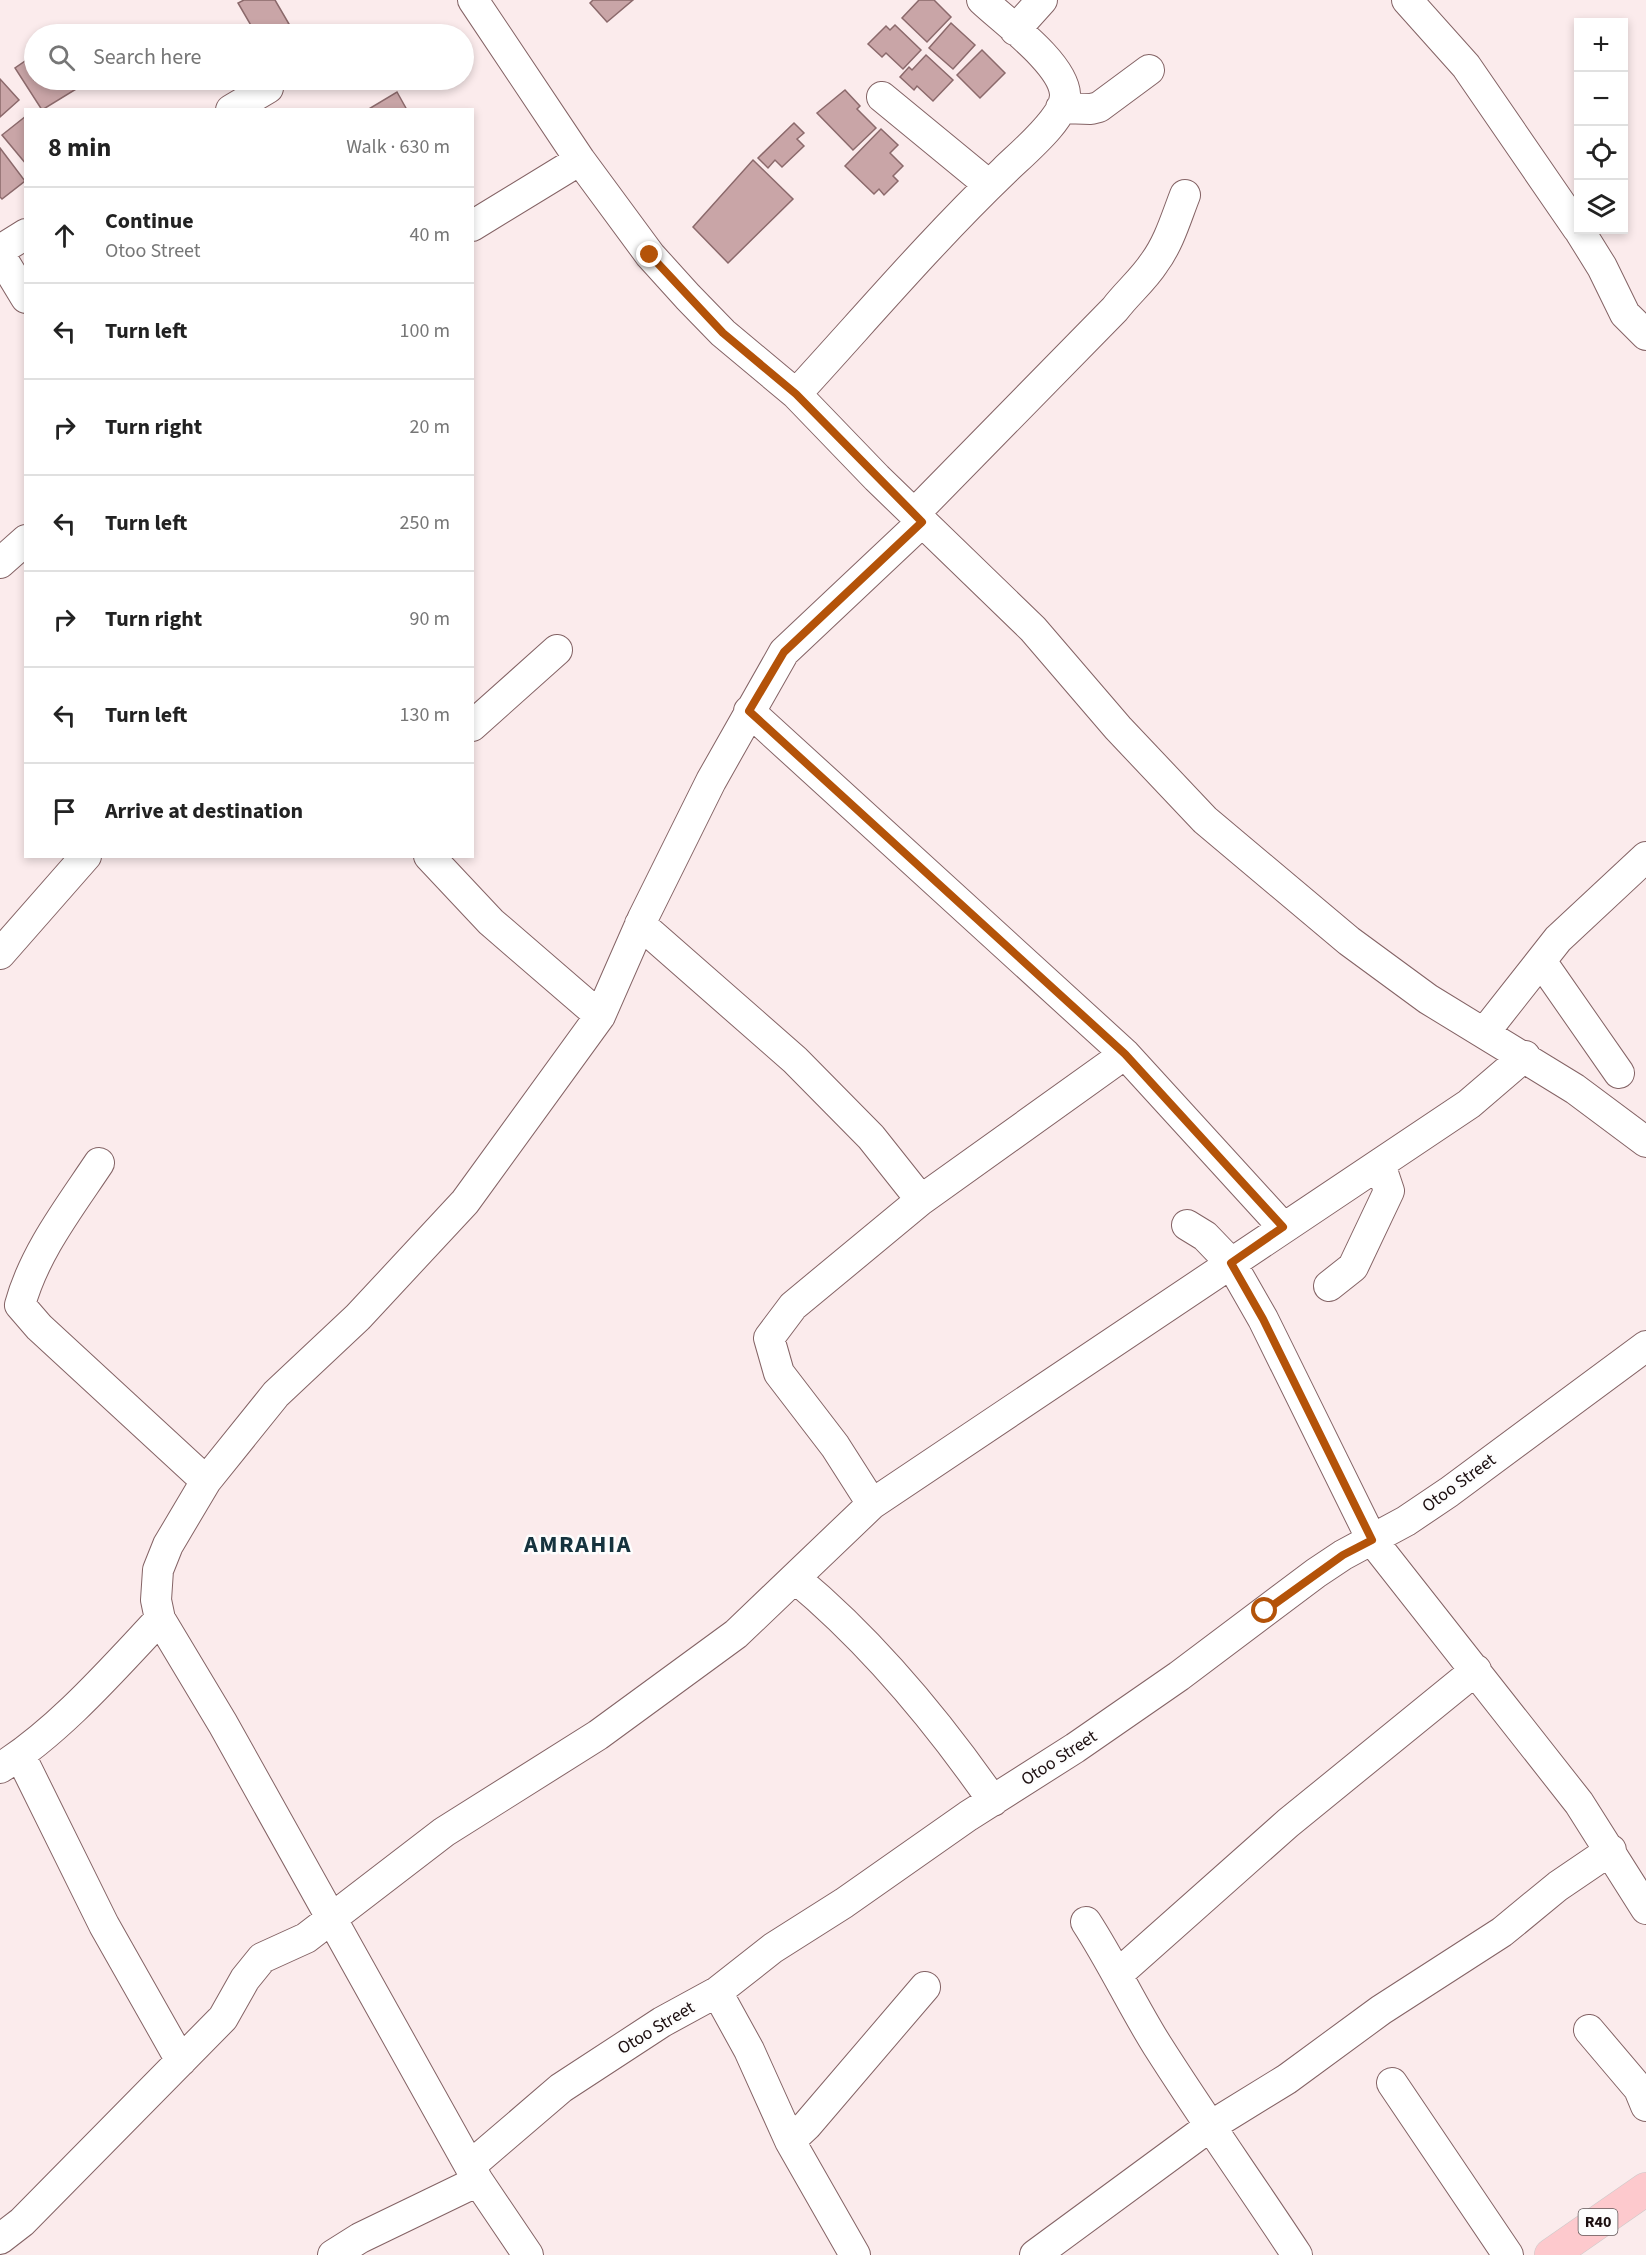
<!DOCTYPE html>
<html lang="en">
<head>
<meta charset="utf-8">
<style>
  body { margin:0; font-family:"Source Sans 3",sans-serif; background:#f2f2f2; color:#222 }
  .controls { position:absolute; right:18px; top:18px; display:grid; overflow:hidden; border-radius:0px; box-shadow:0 3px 9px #0003 }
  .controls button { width:54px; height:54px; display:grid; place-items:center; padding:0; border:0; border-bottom:2px solid #e0e0e0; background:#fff; color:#222; font:30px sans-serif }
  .stop { position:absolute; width:18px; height:18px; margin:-14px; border:4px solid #b45309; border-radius:50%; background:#fff }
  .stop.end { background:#b45309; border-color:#fff; box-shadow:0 2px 6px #0008 }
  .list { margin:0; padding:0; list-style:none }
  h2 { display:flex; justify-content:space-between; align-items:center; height:78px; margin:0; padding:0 24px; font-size:26px }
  h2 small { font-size:20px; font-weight:400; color:#767676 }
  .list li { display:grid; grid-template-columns:39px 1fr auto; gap:18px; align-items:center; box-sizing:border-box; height:96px; padding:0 24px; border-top:2px solid #e0e0e0 }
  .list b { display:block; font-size:22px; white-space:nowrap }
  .list p { margin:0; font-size:20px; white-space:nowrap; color:#767676 }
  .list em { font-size:20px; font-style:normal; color:#767676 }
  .icon { flex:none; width:33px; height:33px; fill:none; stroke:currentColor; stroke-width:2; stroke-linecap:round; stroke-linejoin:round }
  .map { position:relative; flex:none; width:1646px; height:2255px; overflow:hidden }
  .search { position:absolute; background:#fff; box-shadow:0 3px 9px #0003; left:24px; top:24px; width:450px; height:66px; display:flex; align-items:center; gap:15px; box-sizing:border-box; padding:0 21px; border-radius:33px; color:#767676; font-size:22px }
  .panel { position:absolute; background:#fff; box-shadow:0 3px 9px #0003; left:24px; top:108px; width:450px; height:750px; border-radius:0px }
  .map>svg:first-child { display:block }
  .building { fill:#c9a5a7; stroke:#8b696b; stroke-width:1.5 }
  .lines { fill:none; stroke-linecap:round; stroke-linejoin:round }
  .minor-casing { stroke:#846365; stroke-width:32 }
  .major-casing { stroke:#cdcaca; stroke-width:34 }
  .minor { stroke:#fff; stroke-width:30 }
  .major { stroke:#fdc9cd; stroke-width:33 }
  .route { stroke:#b45309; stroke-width:8 }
  .labels { text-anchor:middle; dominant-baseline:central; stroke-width:5; stroke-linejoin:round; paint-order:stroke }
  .shield { fill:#fdfdfd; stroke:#605657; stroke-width:1.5 }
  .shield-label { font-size:16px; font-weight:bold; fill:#1c0f10 }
  .street-label { font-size:18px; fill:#1c0f10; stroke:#fdfdfd }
  .district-label { font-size:24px; font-weight:bold; letter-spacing:1.5px; fill:#16333e; stroke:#fdfdfd }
</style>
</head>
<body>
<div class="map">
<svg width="1646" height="2255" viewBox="0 0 1646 2255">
  <rect width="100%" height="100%" fill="#fbebec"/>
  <path class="building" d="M244 0H275L289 24 270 34H256L238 3Z
    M593 0H633L607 22 590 3Z
    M919 0H934L951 17 927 42 902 18Z
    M951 23 975 45 953 69 929 48Z
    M895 25 921 50 903 69 886 53 882 57 868 44 886 26 890 30Z
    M982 50 1005 73 980 98 957 75Z
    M34 55V80H84L86 83 42 110 15 68Z
    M926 55 953 80 933 101 917 86 914 90 900 77 909 67 912 70Z
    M0 79 19 100 0 117Z
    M845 90 860 106 857 109 876 128 853 150 817 113Z
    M397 92 407 110H367Z
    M26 116V164L2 135Z
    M794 123 804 133 797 139 804 146 782 167 775 160 768 168 758 158Z
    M881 129 898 145 890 153 903 166 893 176 898 181 884 195 879 189 874 194 845 166Z
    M0 148 25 181 2 199 0 197Z
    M753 160 793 199 728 263 693 227Z"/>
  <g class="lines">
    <defs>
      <path id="minor" d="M473 0 580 160
        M1407 0 1466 66 1578 229
        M1015 30 1042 0
        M882 97 989 185
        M1061 108 1091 109 1099 107 1149 70
        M231 110 268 88
        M472 226 580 160 650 255 688 297 723 333 796 394 877 478 1033 629 1118 728 1205 820 1349 941 1428 999 1575 1089 1646 1142
        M1579 230 1602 267 1625 314 1646 335
        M0 250 26 234
        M0 255 26 298
        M796 394C864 320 931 241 1004 171 1021 154 1066 118 1065 94 1063 63 1004 21 982 0
        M914 514 1115 309C1127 293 1143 280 1154 263 1169 243 1176 218 1185 195
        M0 563 26 540
        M749 711 1125 1054 1283 1227
        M472 726 557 650
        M429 856 491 922 600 1016
        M640 924 795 1060 871 1137 921 1200 793 1306 769 1338 779 1373 835 1446 872 1504
        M0 954 86 856
        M1541 961 1619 1073
        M1484 1033 1558 939 1646 857
        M99 1163C69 1208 34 1253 20 1305L39 1327 206 1481
        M921 1200 1125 1054
        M1187 1225 1205 1236 1231 1263 1263 1319 1372 1540 1579 1803 1646 1909
        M1329 1286 1353 1267 1389 1191 1380 1164
        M795 1578C872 1642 936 1719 993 1801
        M20 1755 104 1925 181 2061
        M0 1768C59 1731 112 1670 160 1619
        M1086 1922C1112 1962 1132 2005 1157 2045 1202 2116 1251 2185 1297 2255
        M1118 1974 1288 1823 1476 1670
        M717 1992 749 2050 790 2141 855 2255
        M1589 2030 1639 2089 1646 2106
        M1392 2083 1508 2255
        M790 2141 807 2125 925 1987
        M470 2166 561 2088 662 2022 717 1992 773 1948 844 1903 968 1816 1075 1748 1179 1676 1316 1573 1343 1555 1406 1521 1449 1492 1646 1346
        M0 2239 22 2222 223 2018 245 1979 262 1958 306 1938 444 1832 598 1735 736 1634 872 1504 1469 1104 1525 1056
        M333 2255 360 2238 478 2181
        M528 2255 478 2181 223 1724 160 1619 156 1600 158 1570 168 1545 206 1481 276 1394 358 1317 465 1202 600 1016 643 918 711 781 784 652 922 522
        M1035 2255 1209 2127 1287 2079 1381 2010 1502 1932 1558 1886 1611 1850"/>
      <path id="major" d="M1551 2255 1646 2189"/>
    </defs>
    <use href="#minor" class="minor-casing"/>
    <use href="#major" class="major-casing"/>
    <use href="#minor" class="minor"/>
    <use href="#major" class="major"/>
  </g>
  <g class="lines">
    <path class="route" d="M650 255 723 333 796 394 922 522 784 652 749 711 1125 1054 1283 1227 1231 1263 1263 1319 1372 1540 1343 1555 1265 1611"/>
  </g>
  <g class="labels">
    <rect class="shield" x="1578.5" y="2209" width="39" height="26" rx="4.5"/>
    <g class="shield-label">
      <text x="1598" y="2222">R40</text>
    </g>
    <g class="street-label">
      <text transform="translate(1459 1483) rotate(-36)">Otoo Street</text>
      <text transform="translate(1059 1758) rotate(-33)">Otoo Street</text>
      <text transform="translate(656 2028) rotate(-31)">Otoo Street</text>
    </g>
    <g class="district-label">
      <text x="578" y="1544">AMRAHIA</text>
    </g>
  </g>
</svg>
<div class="controls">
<button>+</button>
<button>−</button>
<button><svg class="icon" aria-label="locate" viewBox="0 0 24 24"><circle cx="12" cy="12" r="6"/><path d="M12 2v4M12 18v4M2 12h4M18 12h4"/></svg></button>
<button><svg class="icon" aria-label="layers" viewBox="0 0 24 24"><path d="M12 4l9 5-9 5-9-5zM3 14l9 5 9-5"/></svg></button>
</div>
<div class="stop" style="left:1265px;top:1611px"></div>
<div class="stop end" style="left:650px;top:255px"></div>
<div class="search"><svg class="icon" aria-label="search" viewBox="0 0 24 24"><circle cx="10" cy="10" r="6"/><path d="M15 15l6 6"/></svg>Search here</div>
<section class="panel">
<h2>8 min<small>Walk · 630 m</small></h2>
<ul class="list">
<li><svg class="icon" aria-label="ahead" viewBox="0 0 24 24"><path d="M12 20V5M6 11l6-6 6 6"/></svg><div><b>Continue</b><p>Otoo Street</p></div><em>40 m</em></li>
<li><svg class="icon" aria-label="left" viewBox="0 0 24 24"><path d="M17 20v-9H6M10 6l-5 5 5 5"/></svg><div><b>Turn left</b></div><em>100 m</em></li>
<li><svg class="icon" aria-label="right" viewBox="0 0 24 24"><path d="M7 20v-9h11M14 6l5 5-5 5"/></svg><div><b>Turn right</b></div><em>20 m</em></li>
<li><svg class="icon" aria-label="left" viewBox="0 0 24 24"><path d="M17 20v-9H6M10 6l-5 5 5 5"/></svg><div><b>Turn left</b></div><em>250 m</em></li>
<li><svg class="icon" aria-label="right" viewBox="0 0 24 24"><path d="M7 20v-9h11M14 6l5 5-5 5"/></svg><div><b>Turn right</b></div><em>90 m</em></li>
<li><svg class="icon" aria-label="left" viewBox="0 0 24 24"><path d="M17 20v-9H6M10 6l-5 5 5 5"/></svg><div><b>Turn left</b></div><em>130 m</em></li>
<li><svg class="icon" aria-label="arrive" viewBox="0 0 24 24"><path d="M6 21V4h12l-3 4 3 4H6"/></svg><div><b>Arrive at destination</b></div></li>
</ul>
</section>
</div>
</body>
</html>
